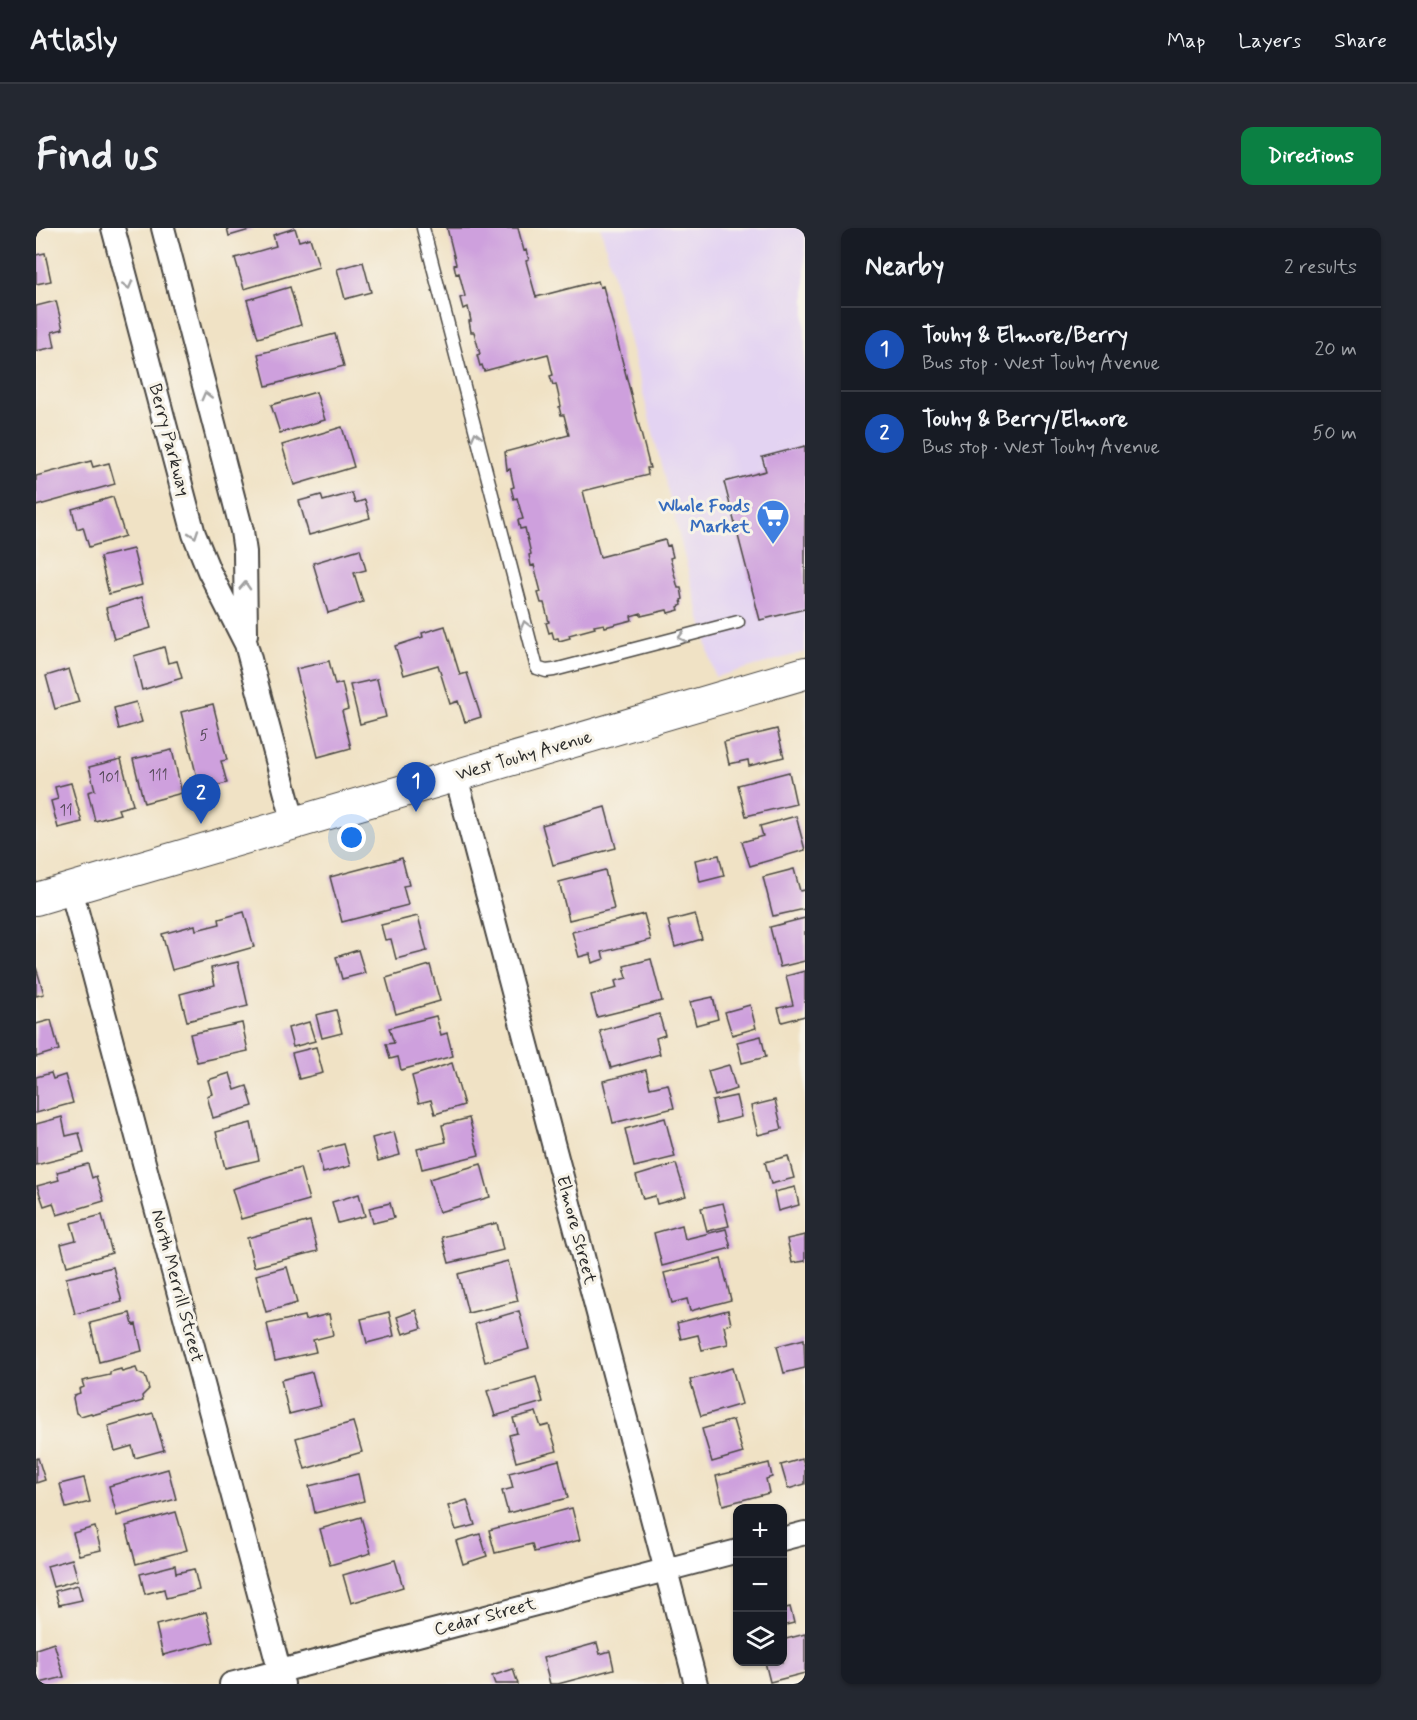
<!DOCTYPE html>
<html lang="en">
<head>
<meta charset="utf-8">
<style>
  body { margin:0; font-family:Mynerve,sans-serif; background:#242831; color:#f1f3f6 }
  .controls { position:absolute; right:18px; bottom:18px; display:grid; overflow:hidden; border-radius:12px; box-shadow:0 2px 4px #0004 }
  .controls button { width:54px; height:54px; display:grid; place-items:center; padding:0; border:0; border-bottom:2px solid #363941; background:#171b24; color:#f1f3f6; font:30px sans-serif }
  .you { position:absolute; left:316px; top:610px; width:21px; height:21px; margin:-15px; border:4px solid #fff; border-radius:50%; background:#1a73e8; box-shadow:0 0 0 9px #1a73e833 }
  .badge { display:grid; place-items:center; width:39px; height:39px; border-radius:50%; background:#0b8043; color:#fff; font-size:20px; font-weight:700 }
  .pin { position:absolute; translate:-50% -50px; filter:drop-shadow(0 2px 3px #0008) }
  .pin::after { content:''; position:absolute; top:32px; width:21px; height:18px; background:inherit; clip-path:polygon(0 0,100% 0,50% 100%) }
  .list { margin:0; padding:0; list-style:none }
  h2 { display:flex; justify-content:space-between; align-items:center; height:78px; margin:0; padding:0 24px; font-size:26px }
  h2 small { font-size:20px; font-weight:400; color:#9ea1a6 }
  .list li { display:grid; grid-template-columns:39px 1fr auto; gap:18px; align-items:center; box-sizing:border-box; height:84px; padding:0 24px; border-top:2px solid #363941 }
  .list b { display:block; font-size:22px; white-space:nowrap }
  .list p { margin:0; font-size:20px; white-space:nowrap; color:#9ea1a6 }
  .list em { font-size:20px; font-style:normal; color:#9ea1a6 }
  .icon { flex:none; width:33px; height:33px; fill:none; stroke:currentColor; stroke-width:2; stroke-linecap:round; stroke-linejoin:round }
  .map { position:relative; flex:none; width:769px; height:1456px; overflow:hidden; border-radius:12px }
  header { display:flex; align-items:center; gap:36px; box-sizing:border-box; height:84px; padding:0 30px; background:#171b24; border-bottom:2px solid #363941 }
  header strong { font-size:28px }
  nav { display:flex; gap:33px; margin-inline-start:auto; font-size:21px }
  .intro { display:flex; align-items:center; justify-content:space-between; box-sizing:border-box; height:144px; padding:0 36px }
  h1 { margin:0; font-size:42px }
  .button { padding:15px 27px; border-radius:12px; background:#0b8043; color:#fff; font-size:21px; font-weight:700 }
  main { display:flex; gap:36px; padding:0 36px }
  aside { flex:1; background:#171b24; border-radius:12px; box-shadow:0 2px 4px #0004 }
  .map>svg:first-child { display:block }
  .built { fill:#e3d3f2 }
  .building { fill:#cea0dd }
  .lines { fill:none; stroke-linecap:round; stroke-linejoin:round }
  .lane-casing { stroke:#494642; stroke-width:15 }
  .street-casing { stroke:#494642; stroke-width:26 }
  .secondary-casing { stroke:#494642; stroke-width:34 }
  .lane { stroke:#fff; stroke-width:12 }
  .street { stroke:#fff; stroke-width:22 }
  .secondary { stroke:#fff; stroke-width:32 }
  .oneway { stroke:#a0a0a0 }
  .labels { text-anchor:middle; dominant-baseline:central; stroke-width:6; stroke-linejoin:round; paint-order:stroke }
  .number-label { font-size:15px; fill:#544858 }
  .street-label { font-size:18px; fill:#2b2b2b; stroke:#f7f3e8 }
  .shop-label { font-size:18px; font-weight:bold; fill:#366cbe; stroke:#f7f3e8; text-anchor:end }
</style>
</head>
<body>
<header>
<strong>Atlasly</strong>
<nav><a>Map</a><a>Layers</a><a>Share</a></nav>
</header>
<div class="intro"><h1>Find us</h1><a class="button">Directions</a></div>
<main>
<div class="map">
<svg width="769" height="1456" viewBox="0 0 769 1456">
  <rect width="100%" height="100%" fill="#f7f3e8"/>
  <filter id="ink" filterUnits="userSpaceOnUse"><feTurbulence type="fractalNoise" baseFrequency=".0167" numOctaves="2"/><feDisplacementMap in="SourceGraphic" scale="12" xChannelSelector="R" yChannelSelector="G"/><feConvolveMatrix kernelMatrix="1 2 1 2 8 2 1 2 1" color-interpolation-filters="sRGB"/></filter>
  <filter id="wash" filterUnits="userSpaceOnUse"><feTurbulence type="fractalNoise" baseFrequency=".008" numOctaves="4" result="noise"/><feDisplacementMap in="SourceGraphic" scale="24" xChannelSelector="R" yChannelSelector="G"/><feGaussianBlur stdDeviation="1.35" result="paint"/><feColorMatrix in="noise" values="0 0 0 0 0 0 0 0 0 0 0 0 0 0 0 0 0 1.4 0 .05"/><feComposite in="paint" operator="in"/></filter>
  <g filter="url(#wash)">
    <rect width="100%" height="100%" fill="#f0e2c5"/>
    <path class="built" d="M565 0H769V424L679 449Z"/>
    <g id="blocks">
      <path class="building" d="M191 0H217V1L193 8Z
        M259 0 263 13 274 10 283 39 208 61 199 30 240 18 237 7Z
        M411 0H482L488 23 490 22 493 32 490 33 500 69 562 53 564 59 567 58 614 240H611L612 247 547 263 564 329 629 312 631 318 634 317 637 329 634 330 642 360H645L647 371 645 372 646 377 642 379 643 382 632 385 631 382 605 388V385L595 388 596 392 569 399 568 396 558 398 559 400 533 407 534 410 523 413 522 410 518 411 516 404 513 405 510 395 513 394 508 375H505L502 365 505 364 498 337 495 338 493 327 495 326 489 300 484 301 482 292 487 291 481 270 478 271 475 260 478 259 474 241 471 242 469 224 533 207 528 187H525L523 179 525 178 520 156 517 157 514 148 517 147 512 126 448 143 446 137 444 138 441 127 444 126 438 104H435L433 93H435L432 79 427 81 424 70 429 68 423 45 420 46 418 37 420 36Z
        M9 25 15 53 0 56V27Z
        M327 34 335 64 309 71 301 41Z
        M254 59 265 97 222 110 211 72Z
        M20 73 27 101 16 104 19 119 0 123V78Z
        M299 106 308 138 230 158 222 126Z
        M280 164 289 192 244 205 235 177Z
        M306 199 318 239 258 257 246 217Z
        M769 218V381L724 392 688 254 730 243 726 229Z
        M55 233 57 239 73 235 79 256 0 278V248Z
        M316 265 319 275 329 272 334 290 273 307 263 273 285 267 287 273Z
        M77 269 89 308 53 319 47 299 41 301 36 281Z
        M97 321 106 357 73 366 64 329Z
        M324 321 330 342 318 345 327 374 292 385 277 335Z
        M106 369 115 400 78 411 70 380Z
        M409 398 424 447 431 445 445 489 429 494 422 473 414 476 402 437 368 447 359 418 387 409 386 405Z
        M128 419 132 435 141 433 146 450 106 462 98 428Z
        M293 433 299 457 306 455 312 481 306 483 315 520 282 529 260 441Z
        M33 441 43 474 19 481 10 448Z
        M341 451 350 489 324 496 314 457Z
        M100 474 106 494 83 501 78 480Z
        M177 476 191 532 185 533 191 555 164 562 145 484Z
        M741 501 748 529 713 538 712 532 693 536 688 514Z
        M136 522 146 565 108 575 97 531Z
        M85 531 97 577 82 581 84 586 59 593 52 564 59 562 53 539Z
        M753 544 760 576 710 588 702 557Z
        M35 555 46 594 22 600 15 573 22 571 19 559Z
        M569 579 580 620 517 637 506 597Z
        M760 588 769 622 714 638 706 614 727 608 724 598Z
        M683 627 688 648 664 654 659 632Z
        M366 630 373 657 367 658 372 677 306 694 294 649Z
        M758 641 764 663 769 662V681L737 688 727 649Z
        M569 642 578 681 533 692 523 654Z
        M208 684 218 719 136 742 126 706 159 697 160 702 184 696 183 691Z
        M608 686 615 712 566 724 568 731 556 735 554 726 543 729 536 704Z
        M659 686 666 711 639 719 632 693Z
        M382 688 391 723 360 731 355 711 349 712 345 697Z
        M769 690V733L744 739 734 699Z
        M322 722 329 745 306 751 300 729Z
        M615 731 626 773 561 789 555 767 581 760 579 753 591 750 588 738Z
        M202 734 212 778 151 793 144 766 179 757 175 740Z
        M394 737 404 773 360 786 350 750Z
        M0 739 8 766 0 768Z
        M769 743V788L746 794 742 780 757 777 750 748Z
        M677 769 682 791 660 797 654 774Z
        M714 777 720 800 696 807 689 784Z
        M300 782 306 805 286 810 280 787Z
        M623 786 629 807 620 810 624 826 575 840 564 803Z
        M400 788 405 807 411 805 417 828 365 842 362 829 354 831 350 816 358 815 353 800Z
        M15 792 23 822 0 829V796Z
        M273 794 279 813 257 819 252 800Z
        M206 795 212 823 161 834 154 806Z
        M725 808 730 829 706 835 701 814Z
        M280 819 287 845 263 851 256 825Z
        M416 835 428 877 399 886 395 872 383 875 376 848Z
        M693 837 700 861 679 868 672 843Z
        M610 842 614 860 632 856 638 880 577 895 567 853Z
        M15 845 17 851 29 847 37 875 0 885V849Z
        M194 845 199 862 211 858 217 878 177 890 171 868 176 866 172 852Z
        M700 868 705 889 681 895 676 873Z
        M739 872 746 901 722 907 715 878Z
        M26 889 30 908 43 905 48 925 0 937V896Z
        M433 890 443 927 386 941 381 921 410 914 406 897Z
        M629 890 639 929 598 939 589 901Z
        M215 895 223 932 189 940 180 904Z
        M358 904 364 927 342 933 336 910Z
        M308 916 314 938 287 945 282 923Z
        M752 928 758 950 735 956 729 934Z
        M52 936 56 950 60 948 68 973 21 987 17 975 8 978 1 958 23 952 21 944Z
        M445 936 454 969 403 984 393 951Z
        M640 936 650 968 621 976 619 968 607 971 600 948Z
        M264 940 273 972 205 991 196 961Z
        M759 959 763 977 742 983 738 964Z
        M323 966 329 988 302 995 296 974Z
        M354 975 358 990 337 995 333 980Z
        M687 975 693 998 671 1003 665 980Z
        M66 987 76 1025 31 1038 25 1016 40 1012 35 995Z
        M274 993 282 1023 218 1039 211 1010Z
        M461 995 467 1022 413 1035 406 1009Z
        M646 997 649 1011 690 1001 695 1020 626 1038 618 1005Z
        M769 1007V1033L756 1035 751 1011Z
        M685 1031 695 1072 654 1083 651 1071 636 1075 628 1045Z
        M472 1033 482 1073 432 1085 422 1046Z
        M77 1039 86 1074 39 1086 30 1050Z
        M251 1039 261 1075 230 1084 220 1047Z
        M380 1082 386 1100 367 1106 361 1089Z
        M692 1082 695 1096 688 1098 692 1116 666 1122 662 1107 645 1111 641 1095Z
        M483 1083 493 1121 449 1134 439 1096Z
        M353 1084 358 1108 331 1115 325 1091Z
        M94 1085 97 1097 100 1096 106 1123 63 1134 54 1095Z
        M293 1086 297 1107 277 1112 280 1124 239 1133 231 1096 268 1088 269 1092Z
        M768 1111 769 1140 748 1145 741 1118Z
        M100 1140 102 1145 109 1148 113 1161 106 1168 107 1173 56 1187 55 1185 45 1188 40 1185 37 1170 38 1167 44 1165 43 1161 48 1159 46 1153 74 1147V1144L85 1141 86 1144Z
        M696 1140 706 1176 665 1188 654 1152Z
        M276 1144 285 1178 253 1186 245 1152Z
        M500 1149 507 1174 459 1188 451 1163Z
        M500 1184 505 1199 513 1197 521 1223 480 1234 473 1207 481 1205 477 1190Z
        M117 1185 128 1222 99 1230 96 1218 79 1223 72 1198Z
        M697 1192 707 1225 676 1234 666 1201Z
        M317 1194 326 1224 269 1241 260 1210Z
        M2 1230 9 1252 0 1255V1231Z
        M766 1231 769 1239V1256L752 1261 745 1237Z
        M523 1232 532 1270 472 1285 466 1263 477 1260 473 1245Z
        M733 1235 736 1249 730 1251 733 1265 687 1277 680 1248Z
        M132 1241 140 1271 81 1288 73 1258Z
        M322 1246 328 1273 279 1285 273 1258Z
        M48 1250 54 1274 30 1280 24 1256Z
        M431 1272 439 1297 420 1302 412 1278Z
        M536 1280 544 1312 498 1324 496 1316 459 1325 453 1302Z
        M140 1284 151 1322 100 1336 90 1298Z
        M325 1289 335 1325 294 1337 284 1301Z
        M59 1299 65 1322 43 1327 37 1305Z
        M444 1306 451 1328 427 1336 420 1313Z
        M36 1331 42 1352 17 1359 11 1338Z
        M359 1332 367 1359 315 1375 307 1347Z
        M139 1337 140 1345 158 1341 163 1362 130 1370 128 1361 109 1366 104 1346Z
        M42 1357 46 1372 23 1377 19 1363Z
        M754 1379 758 1395 746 1398V1381Z
        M170 1384 178 1414 127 1427 120 1397Z
        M769 1406V1445L734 1454 729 1434H746V1412Z
        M18 1415 28 1449 0 1456V1421Z
        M561 1415 564 1426 574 1423 578 1441 522 1456H514L507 1430Z
        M477 1441 482 1456H459L456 1448Z"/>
    </g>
  </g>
  <g filter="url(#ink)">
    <use href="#blocks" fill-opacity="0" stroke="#494642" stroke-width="1.5"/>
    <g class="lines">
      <defs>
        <path id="lane" d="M387 0 501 440 510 443 518 442 702 394"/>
        <path id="street" d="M77 0 158 306 173 343 210 416 258 596
          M127 0 206 303 209 324 210 406
          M420 548 660 1456
          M35 661 247 1456
          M746 1311 769 1305
          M195 1456 702 1323"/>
        <path id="secondary" d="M0 671 769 445"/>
      </defs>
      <use href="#lane" class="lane-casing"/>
      <use href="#street" class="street-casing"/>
      <use href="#secondary" class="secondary-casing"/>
      <use href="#lane" class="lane"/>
      <use href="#street" class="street"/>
      <use href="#secondary" class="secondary"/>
    </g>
    <defs><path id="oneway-chevron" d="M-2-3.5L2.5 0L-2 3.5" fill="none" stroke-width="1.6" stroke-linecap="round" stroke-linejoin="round" transform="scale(1.5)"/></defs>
    <g class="oneway">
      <use href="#oneway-chevron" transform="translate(92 57) rotate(75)"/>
      <use href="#oneway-chevron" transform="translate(170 168) rotate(-105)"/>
      <use href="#oneway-chevron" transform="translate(440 208) rotate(-104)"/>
      <use href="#oneway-chevron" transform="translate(158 306) rotate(71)"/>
      <use href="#oneway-chevron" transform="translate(209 358) rotate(-87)"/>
      <use href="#oneway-chevron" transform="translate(489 397) rotate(-104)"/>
      <use href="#oneway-chevron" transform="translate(646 409) rotate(165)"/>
    </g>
  </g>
  <defs>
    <symbol id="supermarket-pin" viewBox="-11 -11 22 30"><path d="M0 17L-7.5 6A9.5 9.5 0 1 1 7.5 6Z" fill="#3f7fe0" stroke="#f7f3e8"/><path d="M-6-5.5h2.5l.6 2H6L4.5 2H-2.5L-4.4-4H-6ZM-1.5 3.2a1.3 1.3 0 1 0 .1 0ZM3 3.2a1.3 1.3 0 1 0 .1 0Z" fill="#fff"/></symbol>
  </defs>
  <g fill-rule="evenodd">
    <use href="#supermarket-pin" x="718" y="269" width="38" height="52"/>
  </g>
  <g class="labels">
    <g class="number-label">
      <text x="168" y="508">5</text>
      <text x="122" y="548">111</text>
      <text x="73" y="550">101</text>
      <text x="30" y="583">11</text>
    </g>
    <g class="street-label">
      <text transform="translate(133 212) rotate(75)">Berry Parkway</text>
      <text transform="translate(488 528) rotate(-16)">West Touhy Avenue</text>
      <text transform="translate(540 1002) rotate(75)">Elmore Street</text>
      <text transform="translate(141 1058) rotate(75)">North Merrill Street</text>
      <text transform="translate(449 1389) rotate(-15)">Cedar Street</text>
    </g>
    <g class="shop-label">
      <text x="714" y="278">Whole Foods<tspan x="714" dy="21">Market</tspan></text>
    </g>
  </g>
</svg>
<div class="controls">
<button>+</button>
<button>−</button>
<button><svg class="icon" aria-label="layers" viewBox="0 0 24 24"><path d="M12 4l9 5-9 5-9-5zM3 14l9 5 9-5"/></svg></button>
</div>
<div class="you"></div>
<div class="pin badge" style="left:380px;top:584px;background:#1a4fb4">1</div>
<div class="pin badge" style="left:165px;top:596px;background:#1a4fb4">2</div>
</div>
<aside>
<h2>Nearby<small>2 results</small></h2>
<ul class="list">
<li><span class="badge" style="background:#1a4fb4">1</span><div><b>Touhy &amp; Elmore/Berry</b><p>Bus stop · West Touhy Avenue</p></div><em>20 m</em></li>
<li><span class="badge" style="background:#1a4fb4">2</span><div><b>Touhy &amp; Berry/Elmore</b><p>Bus stop · West Touhy Avenue</p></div><em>50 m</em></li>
</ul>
</aside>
</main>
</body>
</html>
